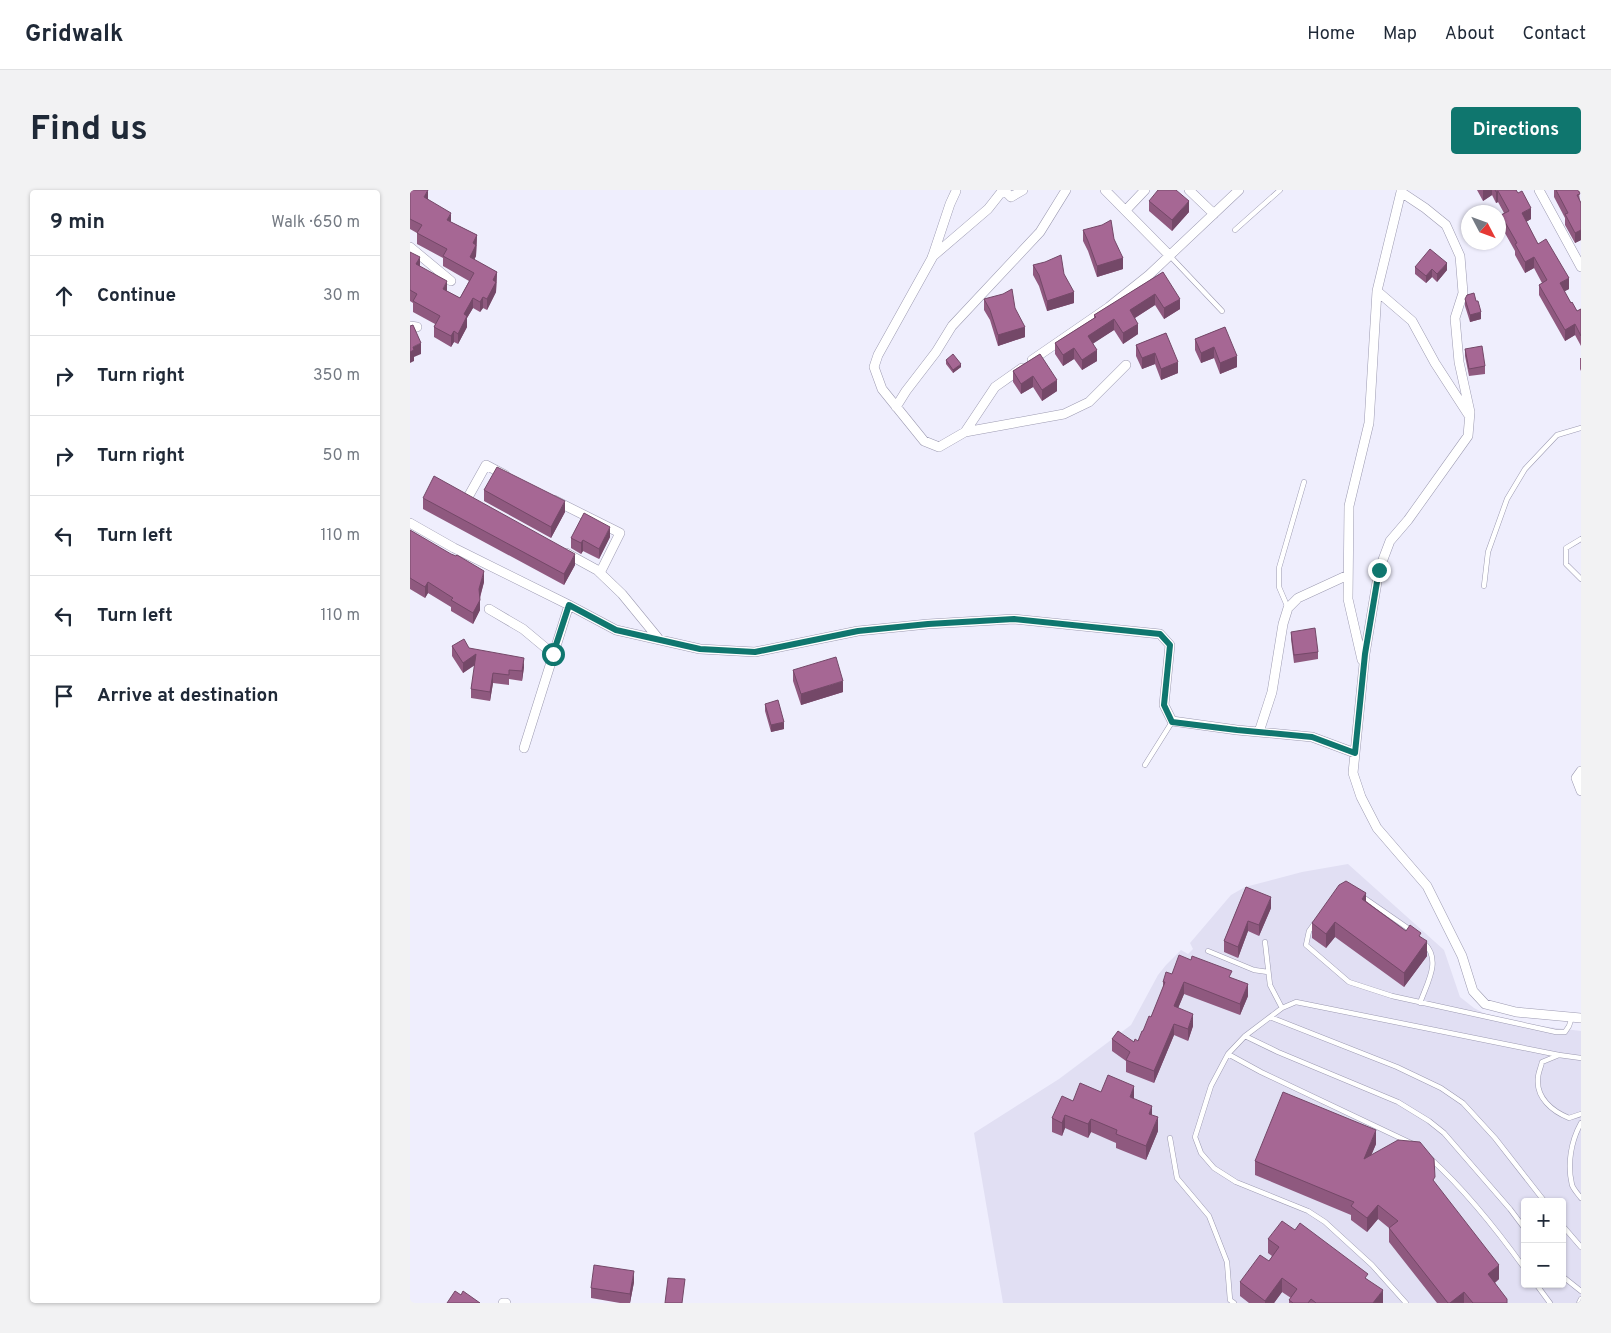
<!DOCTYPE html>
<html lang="en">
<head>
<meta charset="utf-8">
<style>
  body { margin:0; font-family:Overpass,sans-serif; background:#f2f2f3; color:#1f2937 }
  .controls { position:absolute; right:15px; bottom:15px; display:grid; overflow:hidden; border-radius:5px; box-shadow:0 1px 4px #0004 }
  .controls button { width:45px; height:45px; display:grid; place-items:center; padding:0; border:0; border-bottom:1px solid #e0e1e3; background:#fff; color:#1f2937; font:25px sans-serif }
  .compass { position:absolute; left:1051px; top:15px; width:45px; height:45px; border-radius:50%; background:#fff; box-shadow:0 1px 4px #0004; rotate:131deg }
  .stop { position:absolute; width:15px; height:15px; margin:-11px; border:4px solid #0f766e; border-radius:50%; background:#fff }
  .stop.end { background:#0f766e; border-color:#fff; box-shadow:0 1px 5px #0008 }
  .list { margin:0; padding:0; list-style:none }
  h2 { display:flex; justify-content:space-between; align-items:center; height:65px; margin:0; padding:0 20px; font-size:21px }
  h2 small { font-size:16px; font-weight:400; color:#747a83 }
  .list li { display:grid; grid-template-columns:32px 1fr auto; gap:15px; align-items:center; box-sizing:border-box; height:80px; padding:0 20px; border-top:1px solid #e0e1e3 }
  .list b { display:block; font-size:19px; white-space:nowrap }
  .list em { font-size:16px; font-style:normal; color:#747a83 }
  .icon { flex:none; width:28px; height:28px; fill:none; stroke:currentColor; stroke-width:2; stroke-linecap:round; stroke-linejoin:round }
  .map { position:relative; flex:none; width:1171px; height:1113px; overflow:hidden; border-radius:5px }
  header { display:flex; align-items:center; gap:30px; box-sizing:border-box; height:70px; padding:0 25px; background:#fff; border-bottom:1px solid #e0e1e3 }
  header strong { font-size:24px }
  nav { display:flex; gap:28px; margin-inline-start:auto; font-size:18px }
  .intro { display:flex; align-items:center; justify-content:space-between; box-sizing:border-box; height:120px; padding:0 30px }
  h1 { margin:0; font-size:35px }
  .button { padding:12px 22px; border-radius:5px; background:#0f766e; color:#fff; font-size:18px; font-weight:700 }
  main { display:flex; gap:30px; padding:0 30px }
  aside { flex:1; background:#fff; border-radius:5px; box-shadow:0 1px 4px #0004 }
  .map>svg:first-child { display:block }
  .built { fill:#e1dff3; fill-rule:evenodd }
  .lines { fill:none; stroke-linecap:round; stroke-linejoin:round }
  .service-casing { stroke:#9c9ab1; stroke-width:5.5 }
  .minor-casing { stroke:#9c9ab1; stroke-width:10 }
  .service { stroke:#fff; stroke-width:4.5 }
  .minor { stroke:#fff; stroke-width:9 }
  .wall { fill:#8f597f }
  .shaded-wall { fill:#744868 }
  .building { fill:#a66794; stroke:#744868 }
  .route { stroke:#0f766e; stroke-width:6 }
</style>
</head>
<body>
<header>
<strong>Gridwalk</strong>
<nav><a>Home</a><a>Map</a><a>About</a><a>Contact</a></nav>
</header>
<div class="intro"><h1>Find us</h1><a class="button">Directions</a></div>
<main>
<aside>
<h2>9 min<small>Walk · 650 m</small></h2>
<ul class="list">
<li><svg class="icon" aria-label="ahead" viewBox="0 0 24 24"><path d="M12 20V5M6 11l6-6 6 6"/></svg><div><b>Continue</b></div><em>30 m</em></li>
<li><svg class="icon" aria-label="right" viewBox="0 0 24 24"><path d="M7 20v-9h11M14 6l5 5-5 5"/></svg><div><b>Turn right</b></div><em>350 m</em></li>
<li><svg class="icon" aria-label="right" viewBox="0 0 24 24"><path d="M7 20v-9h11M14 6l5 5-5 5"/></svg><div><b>Turn right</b></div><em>50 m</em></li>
<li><svg class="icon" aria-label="left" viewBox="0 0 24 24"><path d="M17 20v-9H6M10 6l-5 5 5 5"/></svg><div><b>Turn left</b></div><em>110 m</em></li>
<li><svg class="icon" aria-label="left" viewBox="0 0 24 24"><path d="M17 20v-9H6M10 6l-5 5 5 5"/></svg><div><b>Turn left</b></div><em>110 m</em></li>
<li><svg class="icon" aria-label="arrive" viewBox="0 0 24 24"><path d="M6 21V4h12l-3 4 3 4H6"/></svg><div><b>Arrive at destination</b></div></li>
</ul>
</aside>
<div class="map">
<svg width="1171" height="1113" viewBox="0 0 1171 1113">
  <rect width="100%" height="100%" fill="#efeefd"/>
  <path class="built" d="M938 674 1034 760 1050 807 1064 818 1089 831 1171 841V1113H593L564 943 649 889 721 835 748 785 756 775 771 760 778 764 783 759 780 753 821 705 835 697 892 682ZM1115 1012H1152V1094H1115Z"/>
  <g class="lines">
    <defs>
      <path id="service" d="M825 40 870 0
        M760 66 812 121
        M1171 349 1156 358V374L1171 389
        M1074 396 1078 362 1097 309 1115 279 1147 245 1171 238
        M878 418 869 397V378L894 292
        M735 575 762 532
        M953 707 1002 741
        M904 734 899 741 896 755 939 792 982 806 1146 842H1155L1159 836 1162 827
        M855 752 860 795 872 818
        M798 761 844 780 858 782
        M1010 813C1017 793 1032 770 1014 753
        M860 827 987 877 1031 898 1053 913 1085 948 1135 1012
        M835 846 868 862 988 912 1019 931 1034 943 1100 1019 1115 1039
        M818 864 851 882 1003 954
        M1171 868 1149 865 1132 872C1131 877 1128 883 1128 888 1126 908 1142 921 1159 928L1171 924
        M1171 933C1161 951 1157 974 1162 995 1164 1000 1168 1004 1171 1008
        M760 948 767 988 799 1026 817 1072 820 1110 824 1113
        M1021 969C1056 1001 1087 1040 1115 1079
        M1152 1035 1171 1057
        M1152 1086 1171 1101
        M1126 1094 1140 1113
        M996 1113 962 1075 915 1032 898 1021 826 992 804 978 791 963 785 947 801 896 818 864 835 846 872 818 886 812 1149 865
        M1169 1113 1171 1109"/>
      <path id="minor" d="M594 0 601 7 613 0
        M695 0 759 65
        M779 0 804 24
        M991 0V2L1015 18 1036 35 1050 66 1053 103 1045 128 1049 172 1060 222 1058 246 998 330 980 351 969 380 955 464 943 583 951 607 967 638 1017 696 1052 766 1063 801 1075 814 1106 822 1171 828
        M1129 0 1171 77
        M546 1 540 14 522 68 468 165 464 177 472 199 514 251 529 257 555 242 654 224 679 212 716 175
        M716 20 735 0
        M0 57 41 91
        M522 67 578 19 593 0
        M967 101 1002 131 1025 173 1058 224
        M0 136 7 137
        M622 170 699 117 739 85 829 0
        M486 217 496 201 526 162 542 136 630 42 656 0
        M555 242 585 197 612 178
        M57 309 76 275 95 285
        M144 310 210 343 190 383
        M0 333 44 358 159 415 206 440 290 459 345 462 448 441 518 434 604 429 750 444 760 455 754 515 762 531 827 540 902 547 945 563
        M156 363 187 380 212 404 248 448
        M79 419 113 439 143 464
        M952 470 938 409 939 316 959 233 967 101 991 2
        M849 542 862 502 873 434 878 418 888 408 938 385
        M114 558 159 415
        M1171 581 1166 588 1171 601
        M93 1113H96"/>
    </defs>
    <use href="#service" class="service-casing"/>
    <use href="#minor" class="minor-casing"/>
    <use href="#service" class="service"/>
    <use href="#minor" class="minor"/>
  </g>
  <path class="wall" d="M0 0 18 10 41 32 67 45 66 66 64 70 87 82 86 102 77 120 73 118 70 122 63 118 57 128V137L48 154 44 152 41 157 24 147V137L25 134 3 122V113L0 111V62L10 77 37 101 50 108 59 91 33 76V68L7 54V43L0 39Z
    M1067 0H1106L1121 29 1116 32 1128 54 1159 99 1154 101 1161 113 1167 121 1171 119V156L1165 145 1155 151 1129 105V95L1132 93 1124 78 1115 83 1105 65V61L1091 36V25L1094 23 1088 12 1086 13 1082 5 1073 11Z
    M1144 0H1171V2L1169 3 1170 11 1171 13V50L1165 53 1155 35V28L1144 7Z
    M739 11 779 22 762 41 739 21Z
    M673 40 704 49 713 79 687 87 678 61 673 51Z
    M623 75 654 84 664 113 637 121 629 96 623 85Z
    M1005 77 1037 80 1027 92 1022 87 1016 93 1005 84Z
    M753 82 770 119 754 129 745 115 725 128 728 144 713 154 704 140 683 153 687 171 672 180 664 169 653 176 645 164V153L684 128V125Z
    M574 109 605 118 615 147 588 156 580 130 574 120Z
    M1055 109 1071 129 1060 132 1055 116Z
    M815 137 827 177 810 184 804 168 791 173 785 160V149Z
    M756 143 768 183 751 190 745 174 732 179 726 166V155Z
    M1055 159 1075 176V184L1059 186 1055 166Z
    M630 164 647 201 632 211 623 197 611 204 603 192V181Z
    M1170 168H1171V181L1170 179Z
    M536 170 551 177 543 183 536 174Z
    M74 300 155 322 141 348 74 311Z
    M13 308 165 375 154 395 13 319Z
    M0 340 74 392 70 408V420L63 434 41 421V417L18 403 15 408 0 399Z
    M200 347 189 369 173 361 171 364 161 358V348Z
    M881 442 908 462V469L884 473 881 449Z
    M42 456 59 458 114 477 112 491 99 489V495L83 493 80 511 61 508V499L65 475 53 483 42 466Z
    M383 480 433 502 391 515 383 491Z
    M355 514 374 539 361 542 355 521Z
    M836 697 861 718 849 746 838 741 828 768 814 762V751Z
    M956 711 996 741 1011 747 1017 766 994 797 925 747 916 758 902 748V733Z
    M762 784 822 788 838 806 830 825 774 804 768 818 783 836 778 851 764 845 744 893 716 882V871L702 861V849L724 852 728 851 741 827 753 798V792Z
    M691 902 724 909 742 925 748 941 736 970 706 958V953L681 942 678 948 655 938 652 946 642 942V928L663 911Z
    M966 954 961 965 1025 993 1089 1089 1085 1093 1097 1113H1027L979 1052V1038L968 1029 957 1042 941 1030V1025L845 985V971Z
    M885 1040 958 1090 973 1113H879V1110L881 1108 872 1102 864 1113H839L830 1106V1092L859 1071 862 1066 858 1063V1049Z
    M224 1092 220 1113H210L181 1108V1098Z"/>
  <path class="shaded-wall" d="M18 0V11L14 7Z
    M1073 0H1082V5L1073 11Z
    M1088 1V12L1086 13V2Z
    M779 11V22L762 41V30Z
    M1121 18V29L1112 34V23Z
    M41 23V34L37 30Z
    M1171 40V50L1165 53V43Z
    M67 45 66 66 60 78V67L63 53Z
    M10 67V78L6 74Z
    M1124 67V78L1115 83V72Z
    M713 68V79L687 87V76Z
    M1037 73V80L1027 92V84Z
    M1022 79V87L1016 93V86Z
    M87 82 86 102 77 120V109L83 90Z
    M1159 88V99L1150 104V93Z
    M37 91V102L33 99Z
    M664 102V113L637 121V111Z
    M745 104V115L720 131V120Z
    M73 107V118L70 122V112Z
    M63 108V118L57 128V137L48 154V144L54 124Z
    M770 109V119L754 129V118Z
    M1071 122V129L1060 132V125Z
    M704 129V140L678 157V146Z
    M728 134V144L713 154V143Z
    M1165 134V145L1155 151V140Z
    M615 137V147L588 156V145Z
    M44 141V152L41 157V146Z
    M11 153V164L4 167V171L0 173V162L3 157Z
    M804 157V168L791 173V163Z
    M664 158V169L653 176V165Z
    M687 160V171L672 180V170Z
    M745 163V174L732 179V168Z
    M827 166V177L810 184V173Z
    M768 172V183L751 190V179Z
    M551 174V177L543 183V180Z
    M623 186V197L611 204V194Z
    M647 190V201L632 211V200Z
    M155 311V322L141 348V337Z
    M200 337V347L189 369V359Z
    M173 350V361L171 364V353Z
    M165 364V375L154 395V384Z
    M74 381V392L69 410V399Z
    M18 392V403L15 408V397Z
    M70 410V420L63 434V423Z
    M66 464V474L53 483V473Z
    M114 468V477L112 491V481Z
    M83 483V493L80 511V502Z
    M433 491V502L391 515V504Z
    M374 532V539L361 542V535Z
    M956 703V717L952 709Z
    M861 707V718L849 746V735Z
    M838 731V741L828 768V757Z
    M925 732V747L916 758V744Z
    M1017 751V766L994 797V783Z
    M774 792V804L764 828V816Z
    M838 794V806L830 825V814Z
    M783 824V836L778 851V839Z
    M764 834V845L744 893V881Z
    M724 896V910L720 907Z
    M742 916V930L739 924Z
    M655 925V938L652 946V933Z
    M748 927V941L736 970V956Z
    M681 929V942L678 948V934Z
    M966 940V954L954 983V969Z
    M968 1015V1029L957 1042V1028Z
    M1089 1075V1089L1078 1098V1084Z
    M224 1081V1092L220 1113V1104Z
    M872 1088V1102L864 1113H855V1111Z
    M973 1100V1113H963Z
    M1054 1102V1113H1040Z"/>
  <path class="building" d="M0 0H18L14 7 41 23 37 30 67 45 63 53 66 55 60 67 87 82 83 90 86 92 77 109 73 107 70 112 63 108 54 124 57 126 48 144 44 141 41 146 24 137 30 126 3 111 7 104 0 100V62L10 67 6 74 37 91 33 99 50 108 64 83 33 66 37 59 7 43 12 35 0 29Z
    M748 0H766L779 11 762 30 739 11Z
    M1085 0H1106L1108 3 1112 1 1121 18 1112 23 1128 54 1136 49 1159 88 1150 93 1161 113 1162 112 1167 121 1171 119V146L1165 134 1155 140 1129 95 1137 90 1124 67 1115 72 1105 54 1107 53 1091 25 1099 21 1088 1 1086 2Z
    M1146 0H1168L1170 4 1167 5 1171 13V40L1165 43 1155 24 1158 23Z
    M701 30 704 49 713 68 687 76 678 51 673 40 692 35Z
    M1020 59 1037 73 1027 84 1022 79 1016 86 1005 77Z
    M651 65 654 84 664 102 637 111 629 85 623 75 635 72Z
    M753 82 770 109 754 118 745 104 720 120 728 134 713 143 704 129 678 146 687 160 672 170 664 158 653 165 645 153 686 127 684 125Z
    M602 99 605 118 615 137 588 145 580 120 574 109 593 104Z
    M1064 103 1066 111H1068L1071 122 1060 125 1055 109 1057 105Z
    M3 135 11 153 3 157 4 160 0 162V136Z
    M815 137 827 166 810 173 804 157 791 163 785 149Z
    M756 143 768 172 751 179 745 163 732 168 726 155Z
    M1072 156 1075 176 1059 179 1055 159Z
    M543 164 551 174 543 180 536 170Z
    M630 164 647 190 632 200 623 186 611 194 603 181Z
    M87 277 155 311 141 337 74 300Z
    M24 286 165 364 154 384 13 308Z
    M174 323 200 337 189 359 173 350 171 353 161 348Z
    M0 340 41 364 46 366 47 365 74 381 69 399 70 410 63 423 41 410 43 408 18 392 15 397 0 388Z
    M905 438 908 462 884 465 881 442Z
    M54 449 59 458 114 468 112 481 99 480V485L83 483 80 502 61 499 66 464 53 473 42 456Z
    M426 467 433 491 391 504 383 480Z
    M368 510 374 532 361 535 355 514Z
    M936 691 956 703 952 709 996 741 1000 735 1011 743 1009 746 1017 751 994 783 925 732 916 744 902 733 929 695Z
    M836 697 861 707 849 735 838 731 828 757 814 751Z
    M769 765 781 770 782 766 822 781 819 787 838 794 830 814 774 792 764 816 783 824 778 839 764 834 744 881 716 870 720 862 702 849 708 841 724 852 725 849 728 851 732 841H733L739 826 741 827 755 792H753L756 782 762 784Z
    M698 885 724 896 720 907 742 916 739 924 748 927 736 956 706 944 707 940 681 929 678 934 655 925 652 933 642 928 652 906 663 911 670 893 691 902Z
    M873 902 966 940 954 969 988 950 1010 952 1024 969 1025 987 1023 990 1089 1075 1078 1084 1097 1109V1113H1063L1054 1102 1040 1113H1038L979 1038 988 1031 968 1015 957 1028 941 1016 944 1012 845 971Z
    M872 1031 885 1040 890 1033 958 1084 955 1088 973 1100 963 1113H906L901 1109 898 1113H883L879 1110 887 1099 872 1088 855 1111 830 1092 850 1065 859 1071 869 1057 858 1049Z
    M184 1075 224 1081 220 1104 181 1098Z
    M258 1088 275 1089 272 1113H255Z
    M45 1101 51 1105 53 1101 70 1113H37Z"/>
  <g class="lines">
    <path class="route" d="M143 464 159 415 206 440 290 459 345 462 448 441 518 434 604 429 750 444 760 455 754 515 762 532 827 540 902 547 945 563 955 464 969 380"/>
  </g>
</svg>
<div class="controls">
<button>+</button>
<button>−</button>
</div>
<svg class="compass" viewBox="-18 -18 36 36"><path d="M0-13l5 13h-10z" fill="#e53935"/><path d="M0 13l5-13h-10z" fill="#747a83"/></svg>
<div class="stop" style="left:143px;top:464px"></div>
<div class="stop end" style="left:969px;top:380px"></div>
</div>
</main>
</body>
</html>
